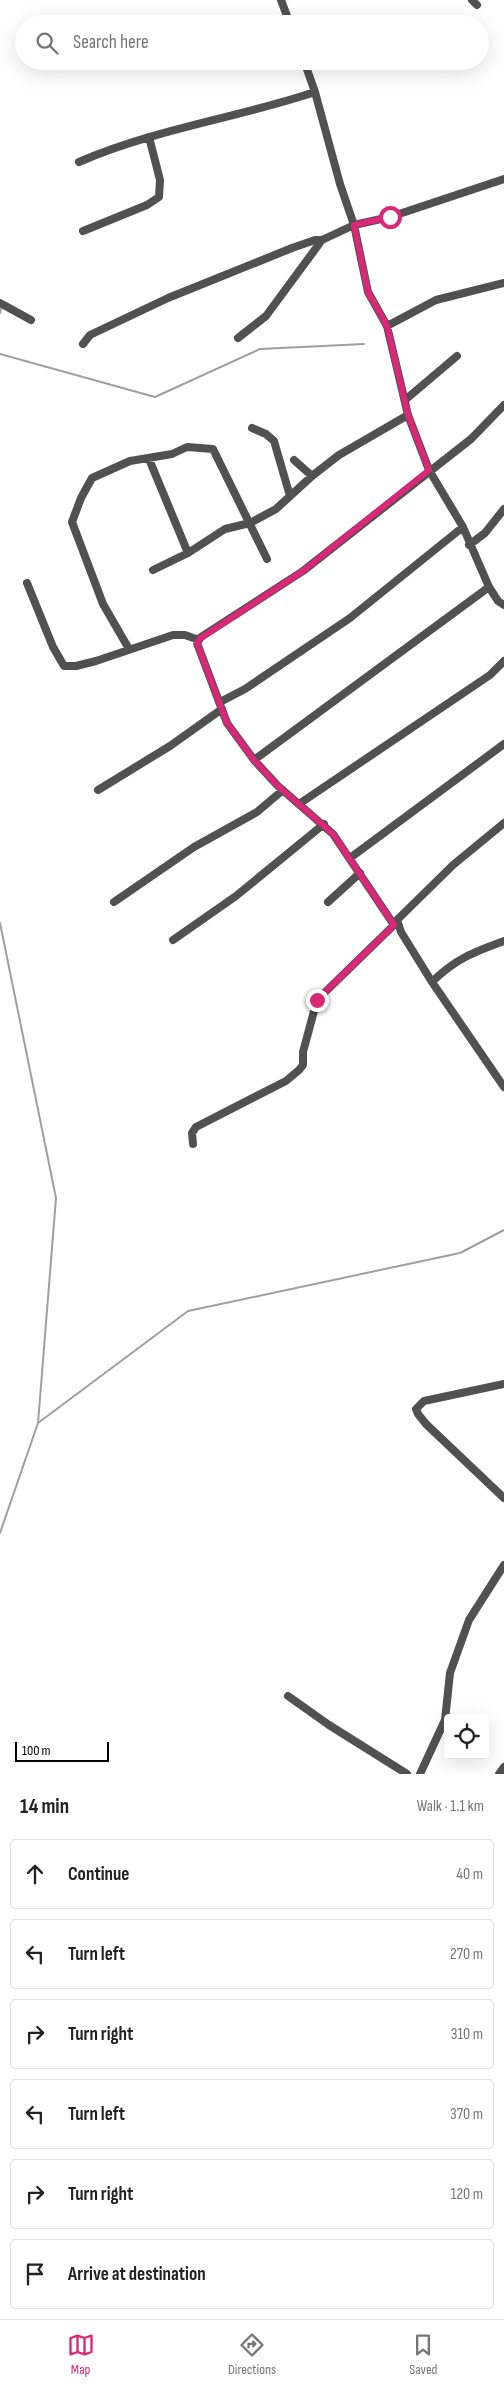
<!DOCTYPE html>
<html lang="en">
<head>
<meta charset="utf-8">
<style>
  body { margin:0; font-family:"Sofia Sans Condensed",sans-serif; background:#f6f6f6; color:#222 }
  .controls { position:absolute; right:15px; bottom:15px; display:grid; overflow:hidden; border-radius:5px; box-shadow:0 5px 20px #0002 }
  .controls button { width:45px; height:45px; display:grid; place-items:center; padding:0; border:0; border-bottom:1px solid #e0e0e0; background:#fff; color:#222; font:25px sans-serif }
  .scale { position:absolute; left:15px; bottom:12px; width:94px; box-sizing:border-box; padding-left:5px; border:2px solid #000; border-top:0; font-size:14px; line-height:18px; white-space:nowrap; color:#000; -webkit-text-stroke:4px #fff; paint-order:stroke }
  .stop { position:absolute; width:15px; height:15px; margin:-11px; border:4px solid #db2777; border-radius:50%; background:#fff }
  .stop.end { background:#db2777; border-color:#fff; box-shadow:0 1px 5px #0008 }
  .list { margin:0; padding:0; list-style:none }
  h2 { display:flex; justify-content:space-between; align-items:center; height:65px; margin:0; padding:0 20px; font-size:21px }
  h2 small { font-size:16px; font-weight:400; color:#767676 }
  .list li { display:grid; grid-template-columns:32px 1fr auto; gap:15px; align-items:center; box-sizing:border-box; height:70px; margin:0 10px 10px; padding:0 10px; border:1px solid #e0e0e0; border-radius:5px }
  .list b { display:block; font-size:19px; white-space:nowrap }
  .list em { font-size:16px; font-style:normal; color:#767676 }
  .icon { flex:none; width:28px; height:28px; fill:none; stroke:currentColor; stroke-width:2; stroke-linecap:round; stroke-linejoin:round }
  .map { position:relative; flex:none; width:504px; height:1774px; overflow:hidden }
  .search { position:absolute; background:#fff; box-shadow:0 5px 20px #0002; left:15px; right:15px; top:15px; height:55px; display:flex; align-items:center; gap:12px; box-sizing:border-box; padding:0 18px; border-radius:28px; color:#767676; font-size:19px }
  .sheet { height:545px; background:#fff }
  nav { display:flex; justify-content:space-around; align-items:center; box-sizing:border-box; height:70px; border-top:1px solid #e0e0e0; background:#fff; font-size:14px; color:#767676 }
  nav a { display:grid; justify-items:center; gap:2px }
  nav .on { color:#db2777 }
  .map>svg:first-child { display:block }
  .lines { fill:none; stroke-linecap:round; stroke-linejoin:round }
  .stream { stroke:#9f9f9f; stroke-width:2 }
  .minor { stroke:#515151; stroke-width:8 }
  .route { stroke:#db2777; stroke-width:6 }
</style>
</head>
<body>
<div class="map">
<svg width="504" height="1774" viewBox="0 0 504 1774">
  <rect width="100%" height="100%" fill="#fff"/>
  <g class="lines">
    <path class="stream" d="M0 313 1 309
      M0 354 155 397 260 349 364 344
      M0 923 56 1198 38 1423 0 1533
      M38 1423 188 1311 460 1253 504 1230"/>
    <path class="minor" d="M281 0 290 24
      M472 0 477 5
      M304 61 315 92 340 184 354 225 368 292 387 326 408 415 429 470 463 527 489 587 498 601 504 605
      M79 162C155 129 237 118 315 92
      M83 231 147 205 159 197 160 180 149 137
      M0 303 31 320
      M387 326 436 300 504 283
      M238 338 266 316 322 240
      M83 344 90 335 168 298 292 248 315 240H322L354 225 390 217 504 179
      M405 400 457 356
      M252 428 266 434 274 441 290 496
      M149 459 188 553
      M294 460 312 476
      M469 545 485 533 504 509
      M153 570 188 553 225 529 250 523 276 509 312 476 339 455 408 415
      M27 583 53 647 64 666H76L96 661 173 635H185L199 640
      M129 649 103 604 72 522 81 498 92 478 130 461 172 454 187 447 213 449 267 559
      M220 702 245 689 350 618 463 527
      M254 760 489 587
      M98 790 170 746 222 709
      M299 804 490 675 504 661
      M504 823 453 865 397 920 401 932 432 982 504 1087
      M350 858 504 744
      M114 902 194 847 257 812 283 790
      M328 902 360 873
      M397 925H394L333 834 278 786 254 760 227 723 197 643 201 637 303 571 471 439 504 405
      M173 940 236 896 324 824
      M432 982C455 959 474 952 504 941
      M193 1144 192 1133 196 1127 286 1081 299 1070 303 1065V1052L317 1000 394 925
      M504 1384 424 1401 416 1409 418 1414 426 1424 504 1498
      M288 1696 329 1725 407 1774
      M420 1774 445 1720 450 1673 469 1620 504 1565
      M499 1774 504 1767"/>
  </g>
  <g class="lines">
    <path class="route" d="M317 1000 394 925 333 834 278 786 254 760 227 723 197 643 201 638 303 571 429 470 408 415 387 326 368 292 354 225 390 217"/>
  </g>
</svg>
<div class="controls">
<button><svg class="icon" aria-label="locate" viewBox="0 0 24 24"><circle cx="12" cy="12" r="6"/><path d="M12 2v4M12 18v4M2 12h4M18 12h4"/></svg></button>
</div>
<div class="scale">100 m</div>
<div class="stop" style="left:390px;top:217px"></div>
<div class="stop end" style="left:317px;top:1000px"></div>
<div class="search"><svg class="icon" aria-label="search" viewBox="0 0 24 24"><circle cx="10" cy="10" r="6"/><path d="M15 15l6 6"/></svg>Search here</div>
</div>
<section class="sheet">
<h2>14 min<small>Walk · 1.1 km</small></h2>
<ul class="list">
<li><svg class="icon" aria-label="ahead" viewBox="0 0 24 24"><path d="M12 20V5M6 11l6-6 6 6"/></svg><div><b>Continue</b></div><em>40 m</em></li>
<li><svg class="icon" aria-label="left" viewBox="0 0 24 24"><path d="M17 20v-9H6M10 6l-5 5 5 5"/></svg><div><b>Turn left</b></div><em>270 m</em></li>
<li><svg class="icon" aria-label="right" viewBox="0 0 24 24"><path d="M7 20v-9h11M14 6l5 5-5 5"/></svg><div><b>Turn right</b></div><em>310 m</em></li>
<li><svg class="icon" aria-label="left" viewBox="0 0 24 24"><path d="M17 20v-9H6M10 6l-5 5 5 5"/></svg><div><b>Turn left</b></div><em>370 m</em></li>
<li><svg class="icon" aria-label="right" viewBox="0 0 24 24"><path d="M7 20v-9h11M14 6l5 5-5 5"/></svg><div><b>Turn right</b></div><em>120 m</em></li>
<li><svg class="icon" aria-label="arrive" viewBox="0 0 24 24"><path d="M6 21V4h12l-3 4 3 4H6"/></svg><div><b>Arrive at destination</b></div></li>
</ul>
</section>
<nav>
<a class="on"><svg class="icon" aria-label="map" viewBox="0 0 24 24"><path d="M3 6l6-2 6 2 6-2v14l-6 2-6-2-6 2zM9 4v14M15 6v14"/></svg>Map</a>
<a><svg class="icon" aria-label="directions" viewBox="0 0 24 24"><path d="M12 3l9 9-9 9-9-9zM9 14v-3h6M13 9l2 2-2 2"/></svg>Directions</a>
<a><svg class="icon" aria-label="saved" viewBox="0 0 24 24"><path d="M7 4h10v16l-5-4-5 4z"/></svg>Saved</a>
</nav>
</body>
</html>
